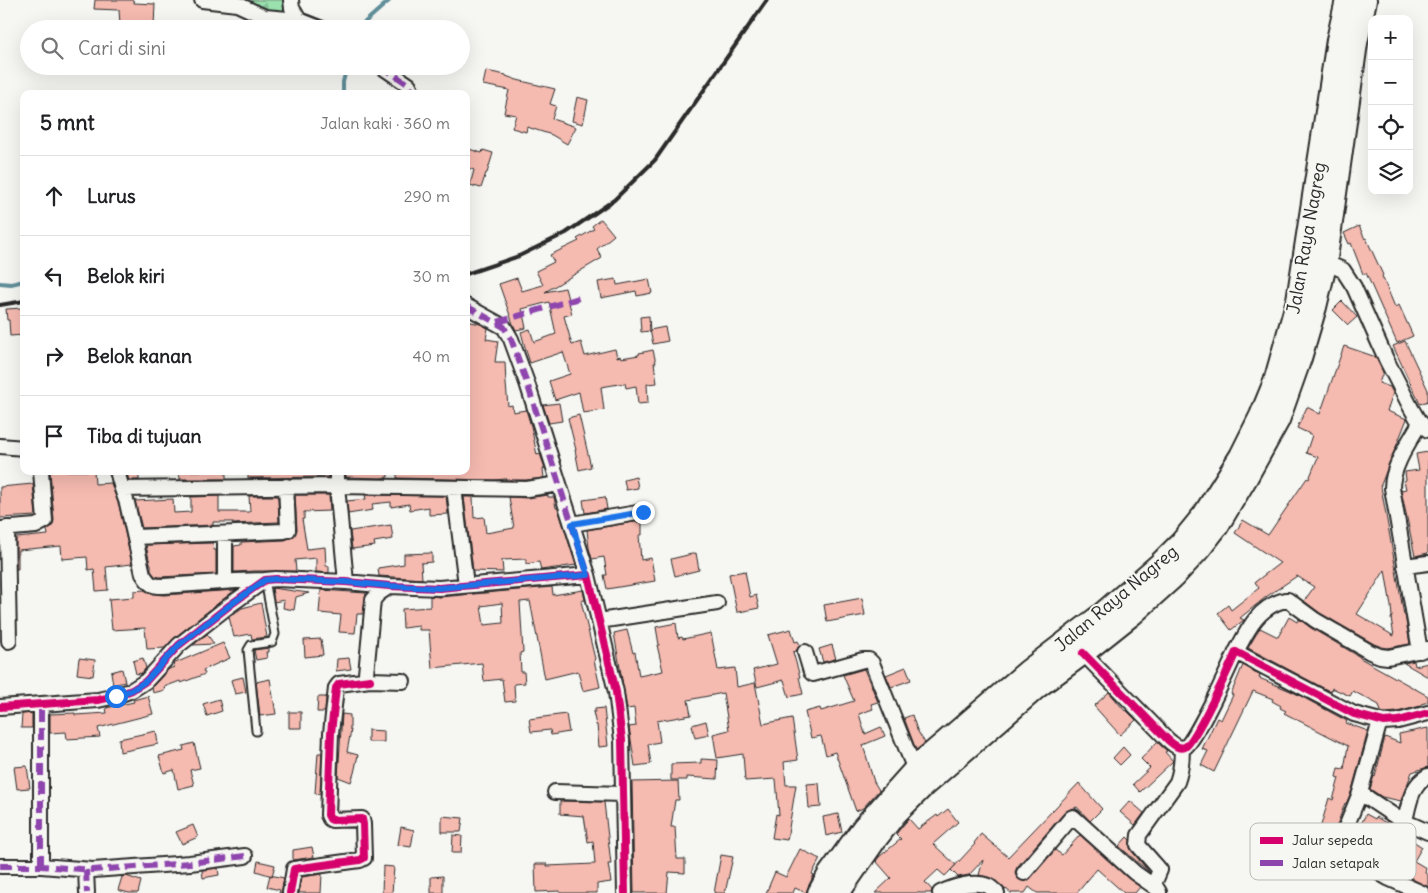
<!DOCTYPE html>
<html lang="id">
<head>
<meta charset="utf-8">
<style>
  body { margin:0; font-family:Delius,sans-serif; background:#f2f2f2; color:#202124 }
  .controls { position:absolute; right:15px; top:15px; display:grid; overflow:hidden; border-radius:10px; box-shadow:0 5px 20px #0002 }
  .controls button { width:45px; height:45px; display:grid; place-items:center; padding:0; border:0; border-bottom:1px solid #e0e0e0; background:#fff; color:#202124; font:25px sans-serif }
  .stop { position:absolute; width:15px; height:15px; margin:-11px; border:4px solid #1a73e8; border-radius:50%; background:#fff }
  .stop.end { background:#1a73e8; border-color:#fff; box-shadow:0 1px 5px #0008 }
  .list { margin:0; padding:0; list-style:none }
  h2 { display:flex; justify-content:space-between; align-items:center; height:65px; margin:0; padding:0 20px; font-size:21px }
  h2 small { font-size:16px; font-weight:400; color:#757577 }
  .list li { display:grid; grid-template-columns:32px 1fr auto; gap:15px; align-items:center; box-sizing:border-box; height:80px; padding:0 20px; border-top:1px solid #e0e0e0 }
  .list b { display:block; font-size:19px; white-space:nowrap }
  .list em { font-size:16px; font-style:normal; color:#757577 }
  .icon { flex:none; width:28px; height:28px; fill:none; stroke:currentColor; stroke-width:2; stroke-linecap:round; stroke-linejoin:round }
  .map { position:relative; flex:none; width:1428px; height:893px; overflow:hidden }
  .search { position:absolute; background:#fff; box-shadow:0 5px 20px #0002; left:20px; top:20px; width:450px; height:55px; display:flex; align-items:center; gap:12px; box-sizing:border-box; padding:0 18px; border-radius:28px; color:#757577; font-size:19px }
  .panel { position:absolute; background:#fff; box-shadow:0 5px 20px #0002; left:20px; top:90px; width:450px; height:385px; border-radius:10px }
  .map>svg:first-child { display:block }
  .cemetery { fill:url(#cemetery-stones); stroke:#62866c }
  .lines { fill:none; stroke-linecap:round; stroke-linejoin:round }
  .stream { stroke:#618f9a; stroke-width:4 }
  .building { fill:#f5bab0; stroke:#2b2b2b; fill-rule:evenodd }
  .service-casing { stroke:#2b2b2b; stroke-width:11 }
  .minor-casing { stroke:#2b2b2b; stroke-width:18 }
  .trunk-casing { stroke:#2b2b2b; stroke-width:26 }
  .service { stroke:#f6f6f2; stroke-width:7 }
  .minor { stroke:#f6f6f2; stroke-width:14 }
  .trunk { stroke:#f6f6f2; stroke-width:22 }
  .rail { stroke:#2b2b2b; stroke-width:4 }
  .quiet { stroke:#8e44ad; stroke-width:6; stroke-dasharray:12 6; stroke-linecap:butt }
  .cycleway-casing { stroke:#f6f6f2; stroke-width:11 }
  .cycleway { stroke:#d6006c; stroke-width:8 }
  .route { stroke:#1a73e8; stroke-width:6 }
  .labels { text-anchor:middle; dominant-baseline:central; stroke-width:4; stroke-linejoin:round; paint-order:stroke }
  .street-label { font-size:18px; fill:#2b2b2b; stroke:#f6f6f2 }
  .key { fill:#f6f6f2; stroke:#b9b9b6; stroke-width:1 }
  .key-label { font-size:14px; fill:#2b2b2b }
</style>
</head>
<body>
<div class="map">
<svg width="1428" height="893" viewBox="0 0 1428 893">
  <defs>
    <pattern id="cemetery-stones" width="16" height="16" patternUnits="userSpaceOnUse" patternTransform="scale(1.25)"><rect width="16" height="16" fill="#9ae1ae"/><path d="M2 7V4a2 2 0 0 1 4 0v3zM10 15v-3a2 2 0 0 1 4 0v3z" fill="#85c196"/></pattern>
  </defs>
  <rect width="100%" height="100%" fill="#f6f6f2"/>
  <filter id="ink" filterUnits="userSpaceOnUse"><feTurbulence type="fractalNoise" baseFrequency=".02" numOctaves="2"/><feDisplacementMap in="SourceGraphic" scale="10" xChannelSelector="R" yChannelSelector="G"/><feConvolveMatrix kernelMatrix="1 2 1 2 8 2 1 2 1" color-interpolation-filters="sRGB"/></filter>
  <g filter="url(#ink)">
    <path class="cemetery" d="M202 0H291L299 20Z"/>
    <g class="lines">
      <path class="stream" d="M357 29 390 0
        M343 94V82L347 66
        M0 283 11 284 24 281"/>
    </g>
    <path class="building" d="M95 0H133L134 3 155 4 154 26 142 25 143 22 120 24 119 10 94 9Z
      M486 71 506 75V76L517 80 555 89 550 104 556 106 552 119 576 127 567 144 552 135 527 127 526 132 512 128 516 115 504 113 509 90 483 85Z
      M577 97 588 100 583 124 572 121Z
      M469 149 482 153 483 150 493 153 487 173H486L481 188 470 185 474 170 466 167V158Z
      M601 219 614 235 597 249 602 258 545 292 565 288 572 314 564 316 572 345 581 342 585 356 615 349 617 357 620 356 621 358 639 355V353L653 350 656 363H654L657 383 647 384 648 403 638 404 636 386 626 388 625 383 601 387 604 410 583 413 579 392 555 400 549 381 570 374 563 352 530 363 525 347 521 332 530 329 534 342 556 334 549 302 522 309 526 328 516 330 513 324 499 284 517 278 522 291 543 285 536 271 554 262 550 255 579 241 577 239 594 229 592 226Z
      M1359 226 1365 239 1366 238 1383 275 1382 276 1395 307 1399 305 1413 336 1397 343 1366 273 1363 274 1351 243 1349 244 1344 233Z
      M616 279 617 285 649 279 652 293 637 296 636 291 601 298 598 282Z
      M1342 301 1357 317 1348 325 1333 310Z
      M22 308 24 335 10 336 9 320H7L6 309Z
      M649 316 650 331 641 332 640 317Z
      M467 321 480 324 488 328 486 339 498 341 495 362H505L506 384 508 406 512 405 513 412 526 410 531 426 537 455 540 454 545 468 543 469 544 478 526 480H506V479L494 480 397 478V472L466 471V328Z
      M665 327 668 341 653 344 650 330Z
      M1405 341 1428 390V401L1420 404 1393 346Z
      M1344 346 1376 357 1383 372 1379 383 1390 387 1393 393 1387 411 1407 419 1380 487H1381L1404 615H1405L1410 644 1388 648 1382 647 1374 644 1320 613 1304 601 1314 587 1297 576 1266 597 1240 618 1244 620 1231 630 1218 613 1228 605 1231 610 1259 588 1255 582 1280 563 1235 533 1243 520 1268 535 1307 478 1309 479 1318 457 1306 453 1312 435 1297 428 1307 407 1320 414ZM1385 570 1391 606 1392 617 1391 618 1394 636 1357 614Z
      M559 403 562 421 549 423 543 405Z
      M579 415 591 467 579 470 575 450H576L568 418Z
      M1428 452V553L1415 556 1401 490 1406 489 1404 481 1406 480 1405 472 1419 470 1416 454Z
      M50 471H94L95 484 111 483 119 505 132 564 106 567 108 590 96 591 94 569 88 570 87 557 62 559 61 546 18 550V569H16V538L48 535 47 530 53 525 54 520Z
      M126 471H139V480H129Z
      M179 471H226V479H180Z
      M248 471H328V477L248 478Z
      M346 471H388V477L380 478 346 477Z
      M636 477 638 488 626 490 624 480Z
      M33 484 36 516 0 518V487Z
      M295 495H329L330 511 304 512V519H302L307 549 325 547 326 566H329V573L316 572V558L295 560 296 571H255L234 572V546L241 545V542L285 540 294 536 297 530Z
      M365 495 446 496 448 514 429 515V507L410 510 409 504 391 507V502L372 504 373 510 348 514 347 501 366 499Z
      M548 495V497H554L556 508H558L576 565 541 570 539 562 526 564V559L502 560 503 572 473 571 464 497H473L474 518 484 517 486 533 514 528 509 497 527 498Z
      M219 496V512H250L249 496H278L279 522 232 524 233 522H213V525L142 528 135 501 173 499 174 513 191 512V497Z
      M605 497 607 509 585 513 583 500Z
      M634 522H642V535H639L641 560 651 558 655 581 607 589 604 575H607L604 557 592 559 589 548 587 530Z
      M391 525 393 539 374 542 375 546 352 549 350 531Z
      M213 543 214 550H216V574L160 577 155 576 151 571V564H150L146 545Z
      M432 553V562L421 563 422 579 379 576 378 568 404 564V554Z
      M696 553 699 570 675 576 671 559Z
      M745 571 750 597 756 595 759 608 739 612H737L729 574Z
      M552 587 553 595 583 590 585 600 581 601 595 659 594 660 600 687 583 691 578 671 545 679 530 601 520 602 523 652 520 653 521 672H524L525 683 514 684 515 701 505 702 502 679 484 681 482 663 432 668 429 630H419V626L403 628 402 609 430 607V596L440 597ZM502 603 503 623 484 625 481 606Z
      M272 588 309 593 296 597 294 610 283 608 284 600 274 602Z
      M144 590 152 594 164 595 235 590 174 638 165 648 147 649 145 628 112 630 109 599 134 597V591Z
      M321 590 366 593 363 614H357L355 633 339 632 341 615 319 613Z
      M862 598 865 615 827 622 824 605Z
      M261 603 267 637 252 639 251 634 234 637 229 617 242 608Z
      M1289 617 1297 622 1299 619 1311 628 1360 657V658L1428 696V702L1421 704V706L1397 712 1385 713 1381 712 1379 705 1353 691 1350 696 1332 688 1331 692 1248 648 1260 628 1278 637Z
      M676 623 678 638 682 637 683 639 711 633 718 670 735 668 737 687 755 683 763 724 792 718 798 760 784 762 786 785H796L787 840 772 838 776 814 779 815 776 779 745 781 743 754 717 758 713 734 729 730 723 693 688 700 691 715 657 721 660 742 648 744 651 764 635 766 629 727 636 726 634 708 627 709 614 633 627 630 633 653 635 652 639 676 663 671 657 645H659L656 627Z
      M791 629 795 642 798 641 800 645 796 651 793 652 800 677H799L803 694 789 697 784 680 757 687 753 670 777 664 768 635Z
      M207 634 214 644 193 645Z
      M321 639 323 655 305 657 304 640Z
      M223 643 230 658 203 670 205 674 181 683 180 681 164 687 165 690 153 693 152 687 169 669 174 667 173 664Z
      M832 645 836 659 823 662 819 649Z
      M269 648V652H266L267 658 256 660 254 650Z
      M79 658 95 660 93 676 77 674Z
      M143 658 146 668 142 673 136 674 133 661Z
      M349 658 351 669 336 671 337 659Z
      M1414 661 1415 666 1428 663V677L1404 663Z
      M1243 665 1260 675 1259 678 1293 692 1347 721 1346 723 1368 731 1352 790 1346 804 1345 803 1333 836 1319 832 1329 798 1333 800 1339 778 1336 777 1338 768 1344 769 1348 746 1284 713 1286 711 1280 708 1281 706 1272 701 1273 699 1253 691 1214 772 1201 765 1208 751 1202 749 1217 718 1221 720 1233 695 1231 694Z
      M906 667 911 680 891 687 886 675Z
      M122 669 125 682 113 685 111 672Z
      M864 669 878 702 871 704 873 709 859 714 865 734 881 727 885 736 863 745 874 782 879 790 863 808 856 811 835 752 826 755 821 736 811 738 805 712 820 708 821 711 854 701 843 675Z
      M243 677 246 692 235 694 231 680Z
      M270 679 276 714 260 716 256 682Z
      M1109 692 1125 711 1126 710 1136 720 1120 735 1094 706Z
      M148 696 153 714 98 728 100 737 67 739 66 732 50 733V714L75 713V715L107 713 106 708 134 702 133 700Z
      M318 697H326L325 712H317Z
      M219 699 222 711 207 716 203 704Z
      M604 708 608 746 599 747 597 725H596L593 712H595V709Z
      M289 712H301V728H289Z
      M32 713V728H21L22 714Z
      M342 714 350 715V730H351L347 752 358 755 354 773 351 782 338 777Z
      M566 714 569 732 551 735 550 730 531 732 529 719Z
      M912 715 917 730 925 743 916 750 904 718Z
      M706 721 709 735 695 738 692 725Z
      M1428 728V767L1412 772 1401 801 1382 797 1370 789 1374 776 1375 777 1385 737 1400 743 1399 734Z
      M368 730 384 731V742H368Z
      M156 731 158 744 120 752 119 739Z
      M1157 742 1167 751 1165 752 1173 761 1140 792 1133 784 1150 768 1141 759Z
      M194 743 200 768 190 770 194 785 178 789 174 770 164 773 159 756 184 750 183 746Z
      M1123 747 1130 755 1120 765 1113 758Z
      M318 753H322L320 794 315 793Z
      M701 759 718 760 717 779 687 777V780H671V764L701 763Z
      M27 766 30 788 17 789 14 767Z
      M678 781 679 800H675L671 827H675L677 859H685V873L669 872 667 893H634L632 782Z
      M819 783 821 807 809 808 807 784Z
      M1079 783 1102 809 1090 821 1077 807 1065 812 1017 867 1015 872 1016 876 1022 881H1027L1055 850 1062 855 1080 835 1129 879 1140 887 1135 893H1124L1097 869 1077 893H1037L1029 887 1025 893H1011L1006 889 1005 890 994 879 979 875 983 860 969 875 958 877 951 870 975 844 974 843 981 834 1008 857Z
      M560 801 604 802 611 864H608L611 882 597 884V893H560V891L536 892 535 864H547V866L595 864 593 841 588 842 584 816 560 814Z
      M1130 801 1144 813 1135 825 1120 812Z
      M948 809 958 822 933 844 956 865 945 876 938 870 925 882 932 890 931 893H875L891 878 876 861 879 857 901 839 896 834 905 823 909 819 918 829 937 815 938 817Z
      M838 814 842 832 826 836 823 817Z
      M1366 814 1375 819 1376 817 1386 823 1387 821 1396 827 1395 829 1422 847 1414 861 1426 868 1425 873 1428 875V887L1412 879V878L1401 872V870L1382 859 1381 860 1374 856 1372 858 1361 852 1362 848 1355 844 1364 828 1360 826Z
      M442 816 463 818 461 832H442Z
      M193 825 198 837 182 844 176 832Z
      M401 827 414 830 411 847 398 845Z
      M453 835 462 836 461 853H452Z
      M1127 837 1130 840V847L1131 850 1149 872 1119 846Z
      M312 847 314 857 293 860V850Z
      M800 849 820 859 812 874 814 875 808 887 806 893 795 888 793 893H766L775 872 786 877Z
      M721 855 733 857 725 893H714Z
      M258 861 275 865 272 876 256 871Z
      M383 866 394 867 392 893H382Z
      M218 868 219 875 203 878 202 870Z
      M322 874 321 893H299L302 877Z
      M270 875 284 878 281 893H279L280 890 267 887Z
      M126 876 141 881 138 893H129L118 890 122 877Z
      M443 876V893H431V877Z"/>
    <g class="lines">
      <defs>
        <path id="service" d="M256 731 248 650 251 645 272 642 275 634 265 580"/>
        <path id="minor" d="M202 0 237 4 265 17 299 20
          M291 0 292 8 299 20 322 29
          M381 66 409 85 413 94
          M1325 265 1336 267 1343 270 1354 287 1386 359 1411 408 1418 420 1428 430
          M466 306 504 327 511 339 527 383 588 575
          M0 446 24 448
          M117 471 122 489 127 503 143 574C150 585 151 586 164 586L236 581 265 580
          M337 471V486L527 489 559 484
          M454 488 466 585
          M122 489 337 486 346 582
          M572 524 643 512
          M7 528 9 641
          M0 529 36 526 45 521 41 471
          M225 534V581
          M135 537 284 531 288 530V527L286 486
          M1405 566 1428 563
          M390 586 378 594 373 600 366 674 367 677 370 680 403 681
          M599 621 717 603
          M1420 651 1392 488C1392 467 1409 442 1420 423
          M805 652 811 672 813 674 863 660H869L872 663 915 770
          M1236 652C1248 629 1258 607 1285 600H1288L1315 620 1370 652 1380 656 1388 657 1427 649
          M1083 653 1168 740C1172 743 1178 750 1185 747 1195 742 1230 666 1236 652L1354 714 1384 722 1398 721 1428 713
          M0 707 98 700 116 696 132 690 146 681 179 645 230 605 265 580 276 579 346 582 390 586 439 588 588 575 616 692 622 740 625 893
          M1380 721 1360 793 1340 842V847L1344 852 1388 878 1422 893
          M555 792 622 794
          M1360 793 1399 819 1428 832
          M1405 821C1409 804 1411 785 1428 776
          M0 866H41L93 870 190 863 245 856
          M41 866V705
          M86 870 87 893
          M1024 873 1071 818 1073 817 1135 873 1155 887
          M1159 892 1154 884 1160 870 1138 845 1139 835 1177 782C1181 771 1182 760 1182 748
          M290 893 294 869 360 860 364 858 363 824 362 819 332 820 330 819 328 815 331 733 336 688 339 684 370 680
          M940 893C952 887 975 880 988 886 991 887 994 891 997 893"/>
        <path id="trunk" d="M819 893 829 875 864 827 922 762 1027 672 1100 616 1160 564 1182 542 1204 515 1241 456 1261 416 1275 382 1298 300 1338 40 1347 0
          M838 893 874 841 895 814 923 786 1037 687 1083 653 1132 614 1174 576 1199 549 1217 526 1247 476 1278 420 1300 358 1315 307 1325 265 1356 43 1365 0"/>
      </defs>
      <use href="#service" class="service-casing"/>
      <use href="#minor" class="minor-casing"/>
      <use href="#trunk" class="trunk-casing"/>
      <use href="#service" class="service"/>
      <use href="#minor" class="minor"/>
      <use href="#trunk" class="trunk"/>
      <path class="rail" d="M466 274 519 256 566 233 614 200 655 160 767 0
        M0 305 24 301"/>
      <path class="quiet" d="M381 66 409 85 413 94
        M466 306 504 327 511 339 527 383 588 575
        M498 322 579 298
        M0 866H41L93 870 190 863 245 856
        M41 866V705
        M86 870 87 893"/>
      <defs>
        <path id="cycleway" d="M1083 653 1168 740C1172 743 1178 750 1185 747 1195 742 1230 666 1236 652L1354 714 1384 722 1398 721 1428 713
          M0 707 98 700 116 696 132 690 146 681 179 645 230 605 265 580 276 579 346 582 390 586 439 588 588 575 616 692 622 740 625 893
          M290 893 294 869 360 860 364 858 363 824 362 819 332 820 330 819 328 815 331 733 336 688 339 684 370 680"/>
      </defs>
      <use href="#cycleway" class="cycleway-casing"/>
      <use href="#cycleway" class="cycleway"/>
    </g>
  </g>
  <g class="lines" filter="url(#ink)">
    <path class="route" d="M116 696 132 690 146 681 179 645 230 605 265 580 276 579 346 582 390 586 439 588 588 575 572 524 643 512"/>
  </g>
  <g class="labels">
    <g class="street-label">
      <text transform="translate(1306 238) rotate(-80)">Jalan Raya Nagreg</text>
      <text transform="translate(1116 598) rotate(-40)">Jalan Raya Nagreg</text>
    </g>
  </g>
  <rect x="1250" y="823" width="166" height="57" rx="8" class="key"/>
  <rect x="1260" y="837" width="23" height="7" fill="#d6006c"/>
  <rect x="1260" y="860" width="23" height="6" fill="#8e44ad"/>
  <g class="key-label">
    <text x="1292" y="845">Jalur sepeda</text>
    <text x="1292" y="868">Jalan setapak</text>
  </g>
</svg>
<div class="controls">
<button>+</button>
<button>−</button>
<button><svg class="icon" aria-label="locate" viewBox="0 0 24 24"><circle cx="12" cy="12" r="6"/><path d="M12 2v4M12 18v4M2 12h4M18 12h4"/></svg></button>
<button><svg class="icon" aria-label="layers" viewBox="0 0 24 24"><path d="M12 4l9 5-9 5-9-5zM3 14l9 5 9-5"/></svg></button>
</div>
<div class="stop" style="left:116px;top:696px"></div>
<div class="stop end" style="left:643px;top:512px"></div>
<div class="search"><svg class="icon" aria-label="search" viewBox="0 0 24 24"><circle cx="10" cy="10" r="6"/><path d="M15 15l6 6"/></svg>Cari di sini</div>
<section class="panel">
<h2>5 mnt<small>Jalan kaki · 360 m</small></h2>
<ul class="list">
<li><svg class="icon" aria-label="ahead" viewBox="0 0 24 24"><path d="M12 20V5M6 11l6-6 6 6"/></svg><div><b>Lurus</b></div><em>290 m</em></li>
<li><svg class="icon" aria-label="left" viewBox="0 0 24 24"><path d="M17 20v-9H6M10 6l-5 5 5 5"/></svg><div><b>Belok kiri</b></div><em>30 m</em></li>
<li><svg class="icon" aria-label="right" viewBox="0 0 24 24"><path d="M7 20v-9h11M14 6l5 5-5 5"/></svg><div><b>Belok kanan</b></div><em>40 m</em></li>
<li><svg class="icon" aria-label="arrive" viewBox="0 0 24 24"><path d="M6 21V4h12l-3 4 3 4H6"/></svg><div><b>Tiba di tujuan</b></div></li>
</ul>
</section>
</div>
</body>
</html>
